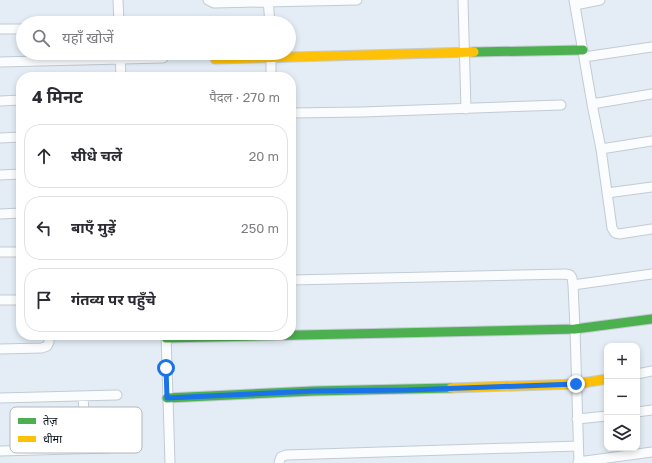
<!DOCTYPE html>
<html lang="hi">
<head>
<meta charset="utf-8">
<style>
  body { margin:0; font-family:"Golos Text","Noto Sans Devanagari",sans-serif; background:#f7f7f7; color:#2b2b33 }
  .controls { position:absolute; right:12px; bottom:12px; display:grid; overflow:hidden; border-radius:8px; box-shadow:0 2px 6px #0003 }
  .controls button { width:36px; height:36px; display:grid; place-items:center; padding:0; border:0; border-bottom:1px solid #e1e1e2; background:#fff; color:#2b2b33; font:20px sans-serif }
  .stop { position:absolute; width:12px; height:12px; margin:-9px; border:3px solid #1a73e8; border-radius:50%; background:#fff }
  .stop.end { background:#1a73e8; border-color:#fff; box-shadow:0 1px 4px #0008 }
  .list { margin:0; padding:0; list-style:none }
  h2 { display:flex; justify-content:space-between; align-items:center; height:52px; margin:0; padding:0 16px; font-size:17px }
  h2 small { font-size:13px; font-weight:400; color:#7c7c81 }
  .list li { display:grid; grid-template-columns:26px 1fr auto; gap:12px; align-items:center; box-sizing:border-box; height:64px; margin:0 8px 8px; padding:0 8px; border:1px solid #e1e1e2; border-radius:16px }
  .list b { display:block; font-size:15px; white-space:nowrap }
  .list em { font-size:13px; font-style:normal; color:#7c7c81 }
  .icon { flex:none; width:22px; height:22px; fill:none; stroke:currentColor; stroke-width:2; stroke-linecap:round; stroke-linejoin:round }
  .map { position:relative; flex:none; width:652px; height:463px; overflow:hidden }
  .search { position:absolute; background:#fff; box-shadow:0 2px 6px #0003; left:16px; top:16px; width:280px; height:44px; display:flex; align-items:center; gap:10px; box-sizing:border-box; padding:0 14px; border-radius:22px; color:#7c7c81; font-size:15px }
  .panel { position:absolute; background:#fff; box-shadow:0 2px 6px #0003; left:16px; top:72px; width:280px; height:268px; border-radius:16px }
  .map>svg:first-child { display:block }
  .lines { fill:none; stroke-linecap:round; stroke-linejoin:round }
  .street-casing { stroke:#c2cbd3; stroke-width:11 }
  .fast-casing { stroke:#c2cbd3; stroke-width:11 }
  .slow-casing { stroke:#c2cbd3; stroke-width:11 }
  .street { stroke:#fbfcfe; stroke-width:9 }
  .fast { stroke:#4caf50; stroke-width:9 }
  .slow { stroke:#ffc107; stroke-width:9 }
  .route { stroke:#1a73e8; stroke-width:5 }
  .key { fill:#fff; stroke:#b4b7b9; stroke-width:1 }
  .key-label { font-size:11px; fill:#061017 }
</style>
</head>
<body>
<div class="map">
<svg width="652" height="463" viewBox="0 0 652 463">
  <rect width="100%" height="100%" fill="#e4edf5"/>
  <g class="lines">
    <defs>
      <path id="street" d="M118 0 119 23
        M208 0 214 3 357 0
        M268 0 270 23
        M463 0 466 109
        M574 0 592 104 601 149 612 228 615 233 619 234 652 229
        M575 5 600 0
        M0 29H23
        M271 53V77
        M120 54 121 77
        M584 57 652 47
        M0 62 163 58
        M0 101 21 100
        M592 104 652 94
        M291 113 362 112 561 105
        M0 138 21 137
        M601 149 652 141
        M0 175 21 174
        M607 193 652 187
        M0 214 21 213
        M0 252H21
        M291 280 565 274 570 275 572 278 573 285 575 329 579 463
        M573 285 652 274
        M0 300H21
        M166 335 170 463
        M0 349 42 348 47 346 49 342V335
        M637 374 652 371
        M83 396 86 449
        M0 398 117 395
        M637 412 652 410
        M577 419 607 416
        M0 451 109 448
        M578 462 652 452
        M279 463 281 457 286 455 578 446"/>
      <path id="fast" d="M474 52 583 50
        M166 338 575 329 652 319
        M167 398 314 391 451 388"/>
      <path id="slow" d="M215 59 474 52
        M451 388 576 384 607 379"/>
    </defs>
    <use href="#street" class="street-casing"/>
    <use href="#fast" class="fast-casing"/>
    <use href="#slow" class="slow-casing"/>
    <use href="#street" class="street"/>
    <use href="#fast" class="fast"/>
    <use href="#slow" class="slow"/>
  </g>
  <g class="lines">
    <path class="route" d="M166 368 167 398 314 391 408 390 576 384"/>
  </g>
  <rect x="10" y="407" width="132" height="46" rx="6" class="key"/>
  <rect x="18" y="418" width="18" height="6" fill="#4caf50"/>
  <rect x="18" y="436" width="18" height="6" fill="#ffc107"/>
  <g class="key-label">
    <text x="43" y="425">तेज़</text>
    <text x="43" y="443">धीमा</text>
  </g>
</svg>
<div class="controls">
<button>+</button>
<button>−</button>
<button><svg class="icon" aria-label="layers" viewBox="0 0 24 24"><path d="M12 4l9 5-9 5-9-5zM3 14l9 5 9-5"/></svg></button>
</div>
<div class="stop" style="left:166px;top:368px"></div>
<div class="stop end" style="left:576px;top:384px"></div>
<div class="search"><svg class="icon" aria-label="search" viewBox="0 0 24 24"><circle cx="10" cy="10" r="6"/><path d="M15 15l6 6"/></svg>यहाँ खोजें</div>
<section class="panel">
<h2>4 मिनट<small>पैदल · 270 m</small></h2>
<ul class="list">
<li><svg class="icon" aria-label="ahead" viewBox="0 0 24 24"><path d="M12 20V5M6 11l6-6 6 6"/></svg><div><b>सीधे चलें</b></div><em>20 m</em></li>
<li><svg class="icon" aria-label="left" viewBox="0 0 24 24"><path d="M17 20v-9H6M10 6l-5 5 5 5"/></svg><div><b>बाएँ मुड़ें</b></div><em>250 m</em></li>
<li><svg class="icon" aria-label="arrive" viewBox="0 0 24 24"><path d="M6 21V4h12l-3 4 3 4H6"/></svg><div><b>गंतव्य पर पहुँचे</b></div></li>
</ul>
</section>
</div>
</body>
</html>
